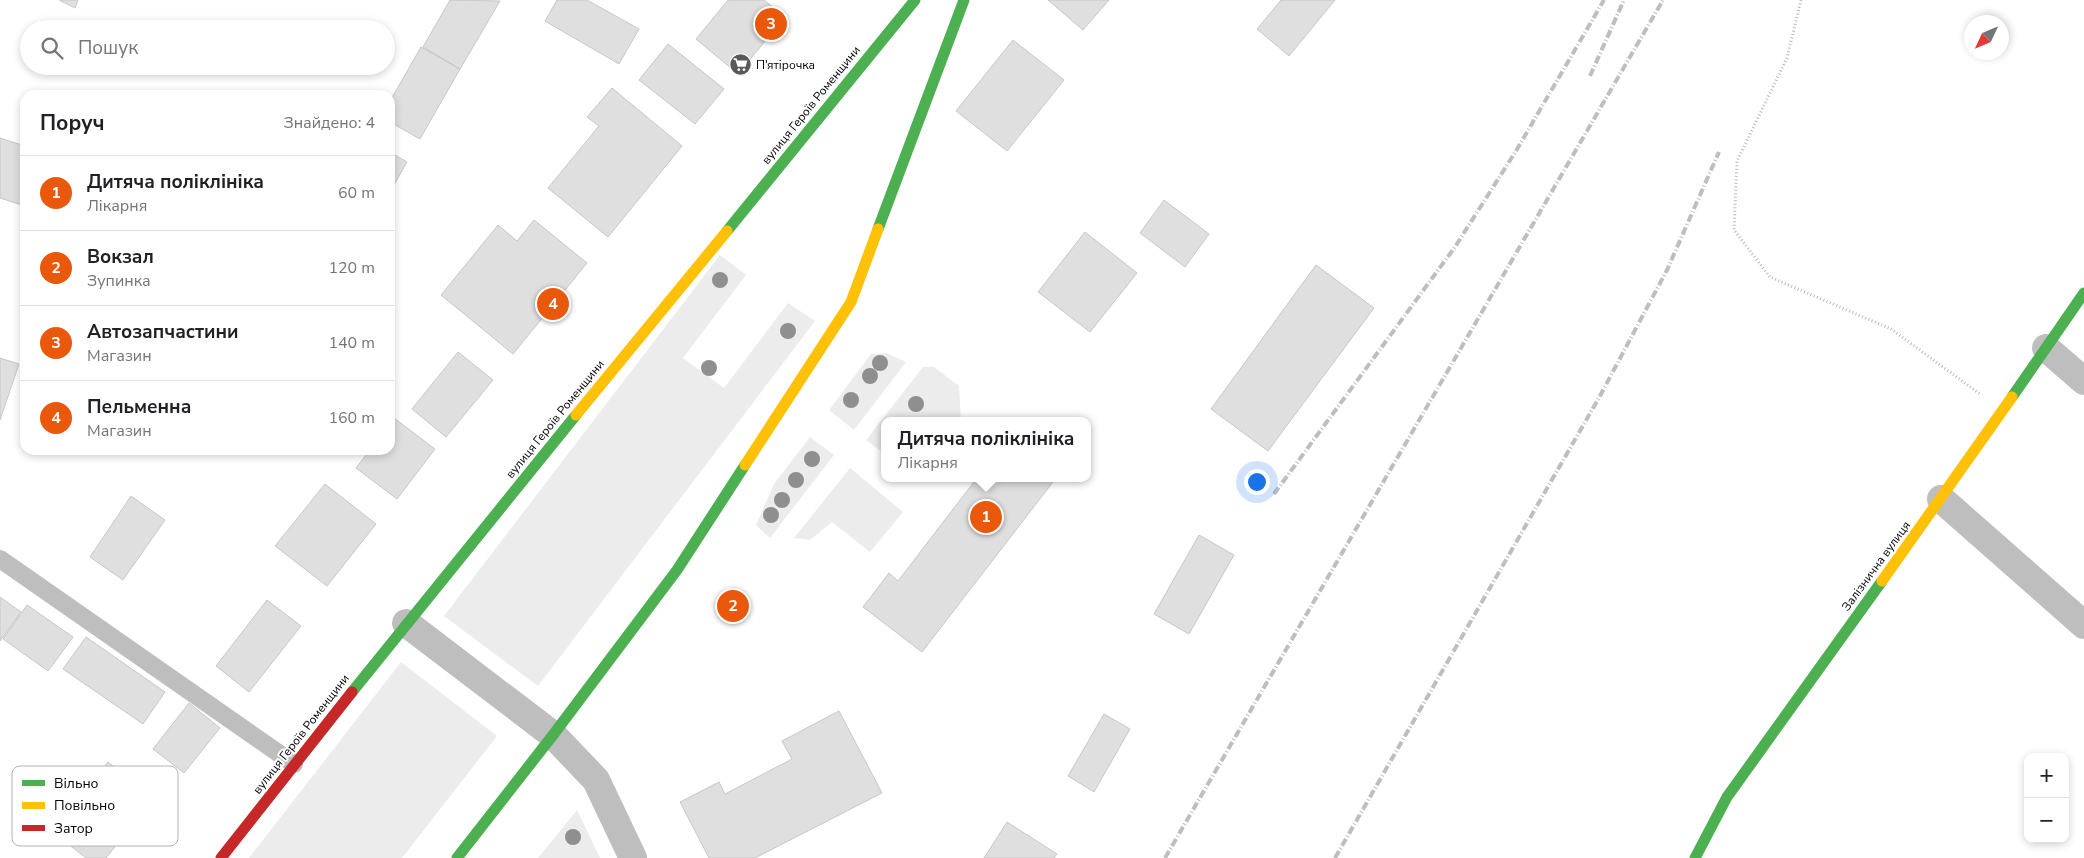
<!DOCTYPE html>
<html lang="uk">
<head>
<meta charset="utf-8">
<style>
  body { margin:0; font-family:"Nunito Sans",sans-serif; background:#f2f2f2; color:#202124 }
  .controls { position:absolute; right:15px; bottom:15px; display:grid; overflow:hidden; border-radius:10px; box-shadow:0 2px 8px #0003 }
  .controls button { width:45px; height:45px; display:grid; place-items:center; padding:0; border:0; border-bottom:1px solid #e0e0e0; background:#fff; color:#202124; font:25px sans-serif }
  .compass { position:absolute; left:1964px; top:15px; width:45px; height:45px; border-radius:50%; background:#fff; box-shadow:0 2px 8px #0003; rotate:226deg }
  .you { position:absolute; left:1256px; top:481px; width:18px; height:18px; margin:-12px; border:4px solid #fff; border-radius:50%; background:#1a73e8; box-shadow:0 0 0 8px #1a73e833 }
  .badge { display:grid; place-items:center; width:32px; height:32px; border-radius:50%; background:#ea580c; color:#fff; font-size:16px; font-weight:700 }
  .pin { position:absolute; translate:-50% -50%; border:2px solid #fff; box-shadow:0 1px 5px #0006 }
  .popup { position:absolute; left:881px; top:417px; width:210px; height:65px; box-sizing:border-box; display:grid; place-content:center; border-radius:10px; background:#fff; filter:drop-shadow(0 1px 4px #0005); font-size:16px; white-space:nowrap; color:#757577 }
  .popup b { font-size:19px; color:#202124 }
  .popup::after { content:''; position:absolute; left:50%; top:100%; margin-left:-10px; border:10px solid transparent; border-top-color:#fff }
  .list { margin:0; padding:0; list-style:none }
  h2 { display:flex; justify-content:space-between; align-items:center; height:65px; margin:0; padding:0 20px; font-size:21px }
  h2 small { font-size:16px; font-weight:400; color:#757577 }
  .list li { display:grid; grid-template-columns:32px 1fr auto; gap:15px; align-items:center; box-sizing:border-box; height:75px; padding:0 20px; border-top:1px solid #e0e0e0 }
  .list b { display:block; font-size:19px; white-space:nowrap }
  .list p { margin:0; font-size:16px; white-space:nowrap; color:#757577 }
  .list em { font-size:16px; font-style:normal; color:#757577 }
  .icon { flex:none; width:28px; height:28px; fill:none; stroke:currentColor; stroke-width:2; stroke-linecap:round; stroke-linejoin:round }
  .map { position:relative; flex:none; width:2084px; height:858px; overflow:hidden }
  .search { position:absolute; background:#fff; box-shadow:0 2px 8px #0003; left:20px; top:20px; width:375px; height:55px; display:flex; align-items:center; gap:12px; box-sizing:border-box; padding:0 18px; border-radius:28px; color:#757577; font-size:19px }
  .panel { position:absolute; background:#fff; box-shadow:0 2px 8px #0003; left:20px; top:90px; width:375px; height:365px; border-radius:15px }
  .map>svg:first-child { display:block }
  .green { fill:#ececec }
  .building { fill:#dfdfdf; stroke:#c7c7c7 }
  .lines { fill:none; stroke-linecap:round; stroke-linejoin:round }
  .path { stroke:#b9b9b9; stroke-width:3; stroke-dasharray:1 2.5; stroke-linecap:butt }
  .lane { stroke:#bebebe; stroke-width:18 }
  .street { stroke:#bebebe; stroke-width:28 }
  .fast { stroke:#4caf50; stroke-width:11 }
  .slow { stroke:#ffc107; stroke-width:11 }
  .jam { stroke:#c62828; stroke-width:11 }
  .rail { stroke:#bebebe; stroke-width:4; stroke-dasharray:8 2.5 1 2.5; stroke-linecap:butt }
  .tree { fill:#8f8f8f }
  .labels { text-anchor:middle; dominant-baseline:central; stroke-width:4; stroke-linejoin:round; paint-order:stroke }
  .poi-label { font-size:12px; fill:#000; stroke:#fff; text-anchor:start }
  .street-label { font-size:12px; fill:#000; stroke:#fff }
  .key { fill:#fff; stroke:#b2b2b2; stroke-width:1 }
  .key-label { font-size:14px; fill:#000 }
</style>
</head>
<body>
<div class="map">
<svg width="2084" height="858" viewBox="0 0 2084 858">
  <rect width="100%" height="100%" fill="#fff"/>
  <path class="green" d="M720 255 746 275 683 358 724 388 788 303 815 321 538 686 444 616Z
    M886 353 906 362 854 430 829 410 871 354Z
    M923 367H934L959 386 961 421H885V454L866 440Z
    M810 437 834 455 770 538 756 525 774 484Z
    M850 468 903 512 870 552 832 522 810 540 794 538Z
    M401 662 497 736 402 858H249Z
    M577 810 600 858H538Z"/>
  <path class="building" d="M59 0H78L75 8Z
    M450 0 500 1 460 69 423 47Z
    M557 0H587L639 29 619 64 545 21Z
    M728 0H764L785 17 738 74 696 39Z
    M1048 0H1109L1083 30Z
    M1281 0H1335L1289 56 1257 29Z
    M1013 40 1064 80 1007 151 956 111Z
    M668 44 724 89 695 124 639 80Z
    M421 47 460 69 420 139 390 122V101Z
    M612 88 682 146 608 237 548 188 599 126 587 117Z
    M0 138 25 146V206L0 198Z
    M390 152 407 162 390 192Z
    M1164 200 1209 234 1185 267 1140 233Z
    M534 220 587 263 513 354 441 295 498 225 517 241Z
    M1085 232 1137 273 1090 332 1038 292Z
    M1316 265 1374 308 1268 451 1211 409Z
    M458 352 493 380 446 437 412 409Z
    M0 358 19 364 0 420Z
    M394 418 435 449 397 499 356 468 370 450H390V424Z
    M977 478H1056L922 652 863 607 889 573 898 581Z
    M325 484 376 524 327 586 275 546Z
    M131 496 165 520 123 580 90 557Z
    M1199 535 1234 555 1189 634 1154 614Z
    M0 597 21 612 0 641Z
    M267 600 301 626 249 692 216 666Z
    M27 605 73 637 48 671 3 639Z
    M86 637 165 692 143 724 63 669Z
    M189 703 220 728 184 773 153 749Z
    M839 711 882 793 755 858H709L680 802 719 782 725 794 792 759 782 741Z
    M1104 714 1130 729 1094 792 1068 776Z
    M108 762 154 798 106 858H86L53 832Z
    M1007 822 1057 854 1054 858H984Z"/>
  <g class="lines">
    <path class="path" d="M1801 0 1787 58 1737 161 1734 230 1770 277 1891 329 1980 394"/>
    <path class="lane" d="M0 559 294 764"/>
    <path class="street" d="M2046 348 2084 381
      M1941 499 2084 625
      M406 623 553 735 596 780 633 858"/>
    <path class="fast" d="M878 229 964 0
      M727 231 915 0
      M2012 397 2084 293
      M352 692 576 415
      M457 858 553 735 677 570 745 465
      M1695 858 1727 797 1882 581"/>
    <path class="slow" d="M576 415 727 231
      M745 465 851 302 878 229
      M1882 581 2012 397"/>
    <path class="jam" d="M221 858 352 692"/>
    <path class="rail" d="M1590 76 1624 0
      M1274 494 1455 247 1516 151 1604 0
      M1165 858 1663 0
      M1335 858 1600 396 1667 270 1719 152"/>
  </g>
  <g class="tree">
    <circle cx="720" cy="280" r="8"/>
    <circle cx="788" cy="331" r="8"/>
    <circle cx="880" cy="363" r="8"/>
    <circle cx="709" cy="368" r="8"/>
    <circle cx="870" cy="376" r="8"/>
    <circle cx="851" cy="400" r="8"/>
    <circle cx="916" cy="404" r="8"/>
    <circle cx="812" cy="459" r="8"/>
    <circle cx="796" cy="480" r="8"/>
    <circle cx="782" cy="500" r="8"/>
    <circle cx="771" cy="515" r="8"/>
    <circle cx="573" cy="837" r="8"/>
  </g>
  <defs>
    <symbol id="supermarket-disc" viewBox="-11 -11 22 22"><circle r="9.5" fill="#595959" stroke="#fff"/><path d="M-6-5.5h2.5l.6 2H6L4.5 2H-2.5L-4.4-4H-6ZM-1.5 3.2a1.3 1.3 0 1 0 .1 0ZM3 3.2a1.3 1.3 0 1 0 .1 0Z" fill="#fff"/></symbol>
  </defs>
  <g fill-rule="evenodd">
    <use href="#supermarket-disc" x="728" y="52" width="25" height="25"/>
  </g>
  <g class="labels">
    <g class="poi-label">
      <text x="756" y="65">П'ятірочка</text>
    </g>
    <g class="street-label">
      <text transform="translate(811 105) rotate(-51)">вулиця Героїв Роменщини</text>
      <text transform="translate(555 419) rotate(-51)">вулиця Героїв Роменщини</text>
      <text transform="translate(1876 566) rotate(-54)">Залізнична вулиця</text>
      <text transform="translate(301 734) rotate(-52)">вулиця Героїв Роменщини</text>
    </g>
  </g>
  <rect x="12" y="766" width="166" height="80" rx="8" class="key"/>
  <rect x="22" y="780" width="23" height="6" fill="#4caf50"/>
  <rect x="22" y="802" width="23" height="7" fill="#ffc107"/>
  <rect x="22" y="825" width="23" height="6" fill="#c62828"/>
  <g class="key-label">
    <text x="54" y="788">Вільно</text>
    <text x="54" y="810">Повільно</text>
    <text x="54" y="833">Затор</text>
  </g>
</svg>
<div class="controls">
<button>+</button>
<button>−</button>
</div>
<svg class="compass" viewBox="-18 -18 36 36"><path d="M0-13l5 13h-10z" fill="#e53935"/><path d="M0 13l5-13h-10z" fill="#757577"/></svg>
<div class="you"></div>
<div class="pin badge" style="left:986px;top:517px">1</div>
<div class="popup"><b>Дитяча поліклініка</b>Лікарня</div>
<div class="pin badge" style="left:733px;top:606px">2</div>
<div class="pin badge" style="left:771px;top:24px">3</div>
<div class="pin badge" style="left:553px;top:304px">4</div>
<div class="search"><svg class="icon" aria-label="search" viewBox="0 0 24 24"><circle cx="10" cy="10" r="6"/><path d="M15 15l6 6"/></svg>Пошук</div>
<section class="panel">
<h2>Поруч<small>Знайдено: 4</small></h2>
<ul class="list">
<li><span class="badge">1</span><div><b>Дитяча поліклініка</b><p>Лікарня</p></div><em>60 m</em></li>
<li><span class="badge">2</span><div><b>Вокзал</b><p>Зупинка</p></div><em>120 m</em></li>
<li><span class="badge">3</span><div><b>Автозапчастини</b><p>Магазин</p></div><em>140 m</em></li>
<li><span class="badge">4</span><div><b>Пельменна</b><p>Магазин</p></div><em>160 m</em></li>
</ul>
</section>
</div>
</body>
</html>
